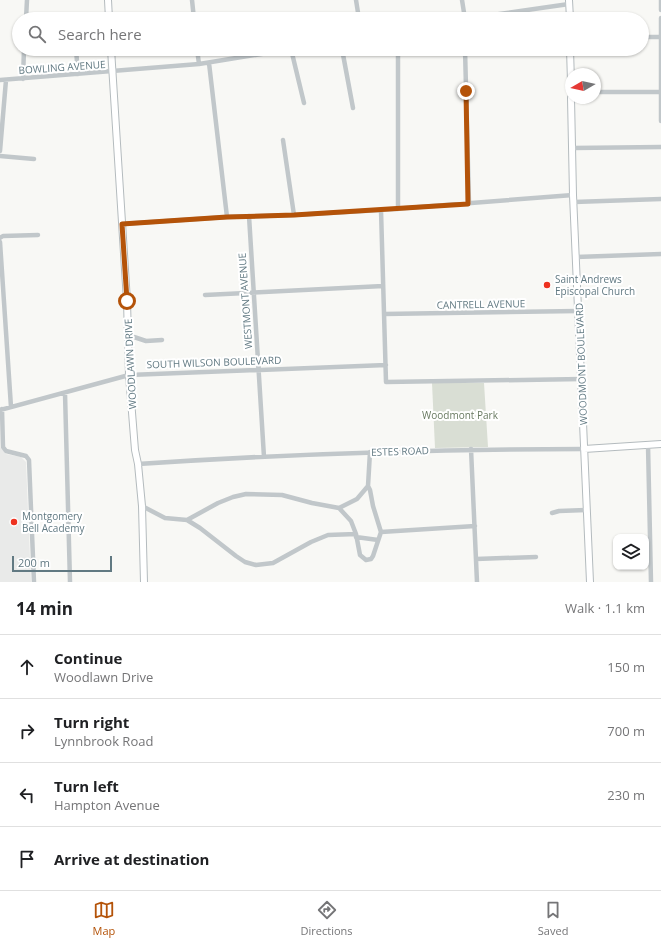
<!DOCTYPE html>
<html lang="en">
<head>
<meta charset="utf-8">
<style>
  body { margin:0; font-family:"Open Sans",sans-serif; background:#f2f2f2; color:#202124 }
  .controls { position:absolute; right:12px; bottom:12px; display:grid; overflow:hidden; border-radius:8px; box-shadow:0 1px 3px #0004 }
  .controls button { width:36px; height:36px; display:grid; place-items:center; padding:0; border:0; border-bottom:1px solid #e0e0e0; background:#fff; color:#202124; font:20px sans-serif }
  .compass { position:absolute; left:565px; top:68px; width:36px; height:36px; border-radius:50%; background:#fff; box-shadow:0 1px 3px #0004; rotate:261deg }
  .scale { position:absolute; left:12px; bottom:10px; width:100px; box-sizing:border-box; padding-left:4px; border:2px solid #617982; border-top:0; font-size:11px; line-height:14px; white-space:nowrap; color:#617982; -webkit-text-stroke:3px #fff; paint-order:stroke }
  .stop { position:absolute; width:12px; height:12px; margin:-9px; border:3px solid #b45309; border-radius:50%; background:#fff }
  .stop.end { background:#b45309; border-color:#fff; box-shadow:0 1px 4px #0008 }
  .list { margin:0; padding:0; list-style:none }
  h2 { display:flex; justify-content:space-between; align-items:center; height:52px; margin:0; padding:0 16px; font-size:17px }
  h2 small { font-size:13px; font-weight:400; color:#757577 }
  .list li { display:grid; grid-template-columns:26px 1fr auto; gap:12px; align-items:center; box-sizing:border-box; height:64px; padding:0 16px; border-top:1px solid #e0e0e0 }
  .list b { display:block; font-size:15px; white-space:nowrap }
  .list p { margin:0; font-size:13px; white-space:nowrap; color:#757577 }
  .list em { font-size:13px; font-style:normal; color:#757577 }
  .icon { flex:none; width:22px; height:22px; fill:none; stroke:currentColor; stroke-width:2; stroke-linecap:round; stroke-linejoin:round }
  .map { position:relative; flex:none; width:661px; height:582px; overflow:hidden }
  .search { position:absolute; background:#fff; box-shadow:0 1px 3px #0004; left:12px; right:12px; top:12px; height:44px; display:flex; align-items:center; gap:10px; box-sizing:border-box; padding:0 14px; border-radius:22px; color:#757577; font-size:15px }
  .sheet { height:308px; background:#fff }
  nav { display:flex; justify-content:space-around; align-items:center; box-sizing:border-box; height:56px; border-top:1px solid #e0e0e0; background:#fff; font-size:11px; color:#757577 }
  nav a { display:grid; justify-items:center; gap:2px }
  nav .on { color:#b45309 }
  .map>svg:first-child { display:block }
  .built { fill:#e9eae9 }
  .green { fill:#d9ded4 }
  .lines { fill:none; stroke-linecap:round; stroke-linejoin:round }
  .major-casing { stroke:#b4bbbe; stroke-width:8 }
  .minor { stroke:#c1c7ca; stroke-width:4.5 }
  .major { stroke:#fff; stroke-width:6 }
  .route { stroke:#b45309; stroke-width:5 }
  .poi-dot { fill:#ee3220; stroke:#fff; stroke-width:1.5 }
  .labels { text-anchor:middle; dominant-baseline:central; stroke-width:4; stroke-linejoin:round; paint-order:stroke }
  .street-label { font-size:10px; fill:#617982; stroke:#fff }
  .poi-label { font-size:10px; fill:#617982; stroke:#fff; text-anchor:start }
  .park-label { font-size:10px; fill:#697a61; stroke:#fff }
</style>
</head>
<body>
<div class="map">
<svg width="661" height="582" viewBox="0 0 661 582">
  <rect width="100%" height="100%" fill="#f8f8f5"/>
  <path class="built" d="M0 447 6 454 21 457 26 462 31 582H0Z"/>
  <path class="green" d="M432 383H484L488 447 435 448Z"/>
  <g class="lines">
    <defs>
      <path id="major" d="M108 0 109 19
        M569 0 570 19
        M111 49 127 301 129 375 135 450 138 464 142 506 144 582
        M570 49 571 82
        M571 98 573 195 590 582
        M584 449 661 444"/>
    </defs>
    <use href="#major" class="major-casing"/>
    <path class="minor" d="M192 0 194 19
      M356 0 359 19
      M462 0 465 19
      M661 0V10
      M661 18V121
      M26 19 27 0
      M464 19 569 4
      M642 37H661
      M76 49 78 74
      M197 49 199 64
      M291 49 304 103
      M342 49 353 108
      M465 49 469 204
      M209 63 227 217
      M23 79 24 49
      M0 80 199 64 292 49
      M595 92H661
      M283 140 294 215
      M573 148 661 147
      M0 151 6 80
      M0 156 34 159
      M574 202 661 199
      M398 209V49
      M381 210 386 382 582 379
      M249 216 264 457
      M121 224 227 217 294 215 381 210 573 195
      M0 238 3 236 38 235
      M0 242 11 407
      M576 257 661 254
      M205 295 383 286
      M384 314 578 311
      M128 337H134L146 341 162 340
      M65 393 70 582
      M2 409 3 447 6 451 26 456 29 460 34 582
      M0 410 129 375 386 365
      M648 445 651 582
      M471 449 477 582
      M138 464C287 454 435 449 584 449
      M368 486 370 490 373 506 381 532
      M142 506 165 518 187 520 200 528 236 556 245 562 256 565 273 563 311 542 328 535 356 534
      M339 508 351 521 356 534 360 555 366 560 371 559 373 556 381 532
      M552 513 559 511 586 510
      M187 520 218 503 233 497 246 494 282 495 312 503 339 508 357 499 368 486 370 452
      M381 532 475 526
      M356 537 378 540
      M476 559 536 557"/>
    <use href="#major" class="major"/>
  </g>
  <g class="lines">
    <path class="route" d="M127 301 122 224 227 217 294 215 468 204 466 91"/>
  </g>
  <g class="poi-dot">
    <circle cx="547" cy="285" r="4"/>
    <circle cx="14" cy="522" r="4"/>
  </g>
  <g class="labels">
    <g class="street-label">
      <text transform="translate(62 67) rotate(-4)">BOWLING AVENUE</text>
      <text transform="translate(245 301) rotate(-94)">WESTMONT AVENUE</text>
      <text transform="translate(481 304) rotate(-1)">CANTRELL AVENUE</text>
      <text transform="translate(214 362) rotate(-2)">SOUTH WILSON BOULEVARD</text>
      <text transform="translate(130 364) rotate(-93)">WOODLAWN DRIVE</text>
      <text transform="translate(581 364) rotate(-92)">WOODMONT BOULEVARD</text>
      <text transform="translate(400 451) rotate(-2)">ESTES ROAD</text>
    </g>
    <g class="poi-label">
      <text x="555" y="279">Saint Andrews<tspan x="555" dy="12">Episcopal Church</tspan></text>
      <text x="22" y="516">Montgomery<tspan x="22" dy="12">Bell Academy</tspan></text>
    </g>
    <g class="park-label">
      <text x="460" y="415">Woodmont Park</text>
    </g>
  </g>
</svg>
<div class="controls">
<button><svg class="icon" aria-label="layers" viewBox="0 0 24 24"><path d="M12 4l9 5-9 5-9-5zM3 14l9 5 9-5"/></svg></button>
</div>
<svg class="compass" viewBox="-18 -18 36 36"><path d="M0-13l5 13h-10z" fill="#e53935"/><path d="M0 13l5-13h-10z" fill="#757577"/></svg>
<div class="scale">200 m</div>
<div class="stop" style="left:127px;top:301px"></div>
<div class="stop end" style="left:466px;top:91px"></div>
<div class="search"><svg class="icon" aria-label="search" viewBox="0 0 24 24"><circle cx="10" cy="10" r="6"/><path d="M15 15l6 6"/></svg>Search here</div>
</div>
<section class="sheet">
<h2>14 min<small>Walk · 1.1 km</small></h2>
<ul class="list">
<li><svg class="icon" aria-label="ahead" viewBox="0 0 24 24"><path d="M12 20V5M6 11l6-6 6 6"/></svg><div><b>Continue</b><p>Woodlawn Drive</p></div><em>150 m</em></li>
<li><svg class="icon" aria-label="right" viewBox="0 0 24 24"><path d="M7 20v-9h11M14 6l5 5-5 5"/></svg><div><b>Turn right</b><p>Lynnbrook Road</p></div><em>700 m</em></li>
<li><svg class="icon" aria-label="left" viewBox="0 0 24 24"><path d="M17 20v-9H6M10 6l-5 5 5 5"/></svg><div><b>Turn left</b><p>Hampton Avenue</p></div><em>230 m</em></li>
<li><svg class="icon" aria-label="arrive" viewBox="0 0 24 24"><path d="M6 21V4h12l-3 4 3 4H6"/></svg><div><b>Arrive at destination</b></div></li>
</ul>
</section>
<nav>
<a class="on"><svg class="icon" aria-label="map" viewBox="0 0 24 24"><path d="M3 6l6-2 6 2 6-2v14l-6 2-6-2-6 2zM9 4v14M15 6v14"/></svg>Map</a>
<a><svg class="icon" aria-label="directions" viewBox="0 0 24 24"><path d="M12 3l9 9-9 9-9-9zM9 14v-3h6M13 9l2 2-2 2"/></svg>Directions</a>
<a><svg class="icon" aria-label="saved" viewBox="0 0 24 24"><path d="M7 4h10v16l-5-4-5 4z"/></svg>Saved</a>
</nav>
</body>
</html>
